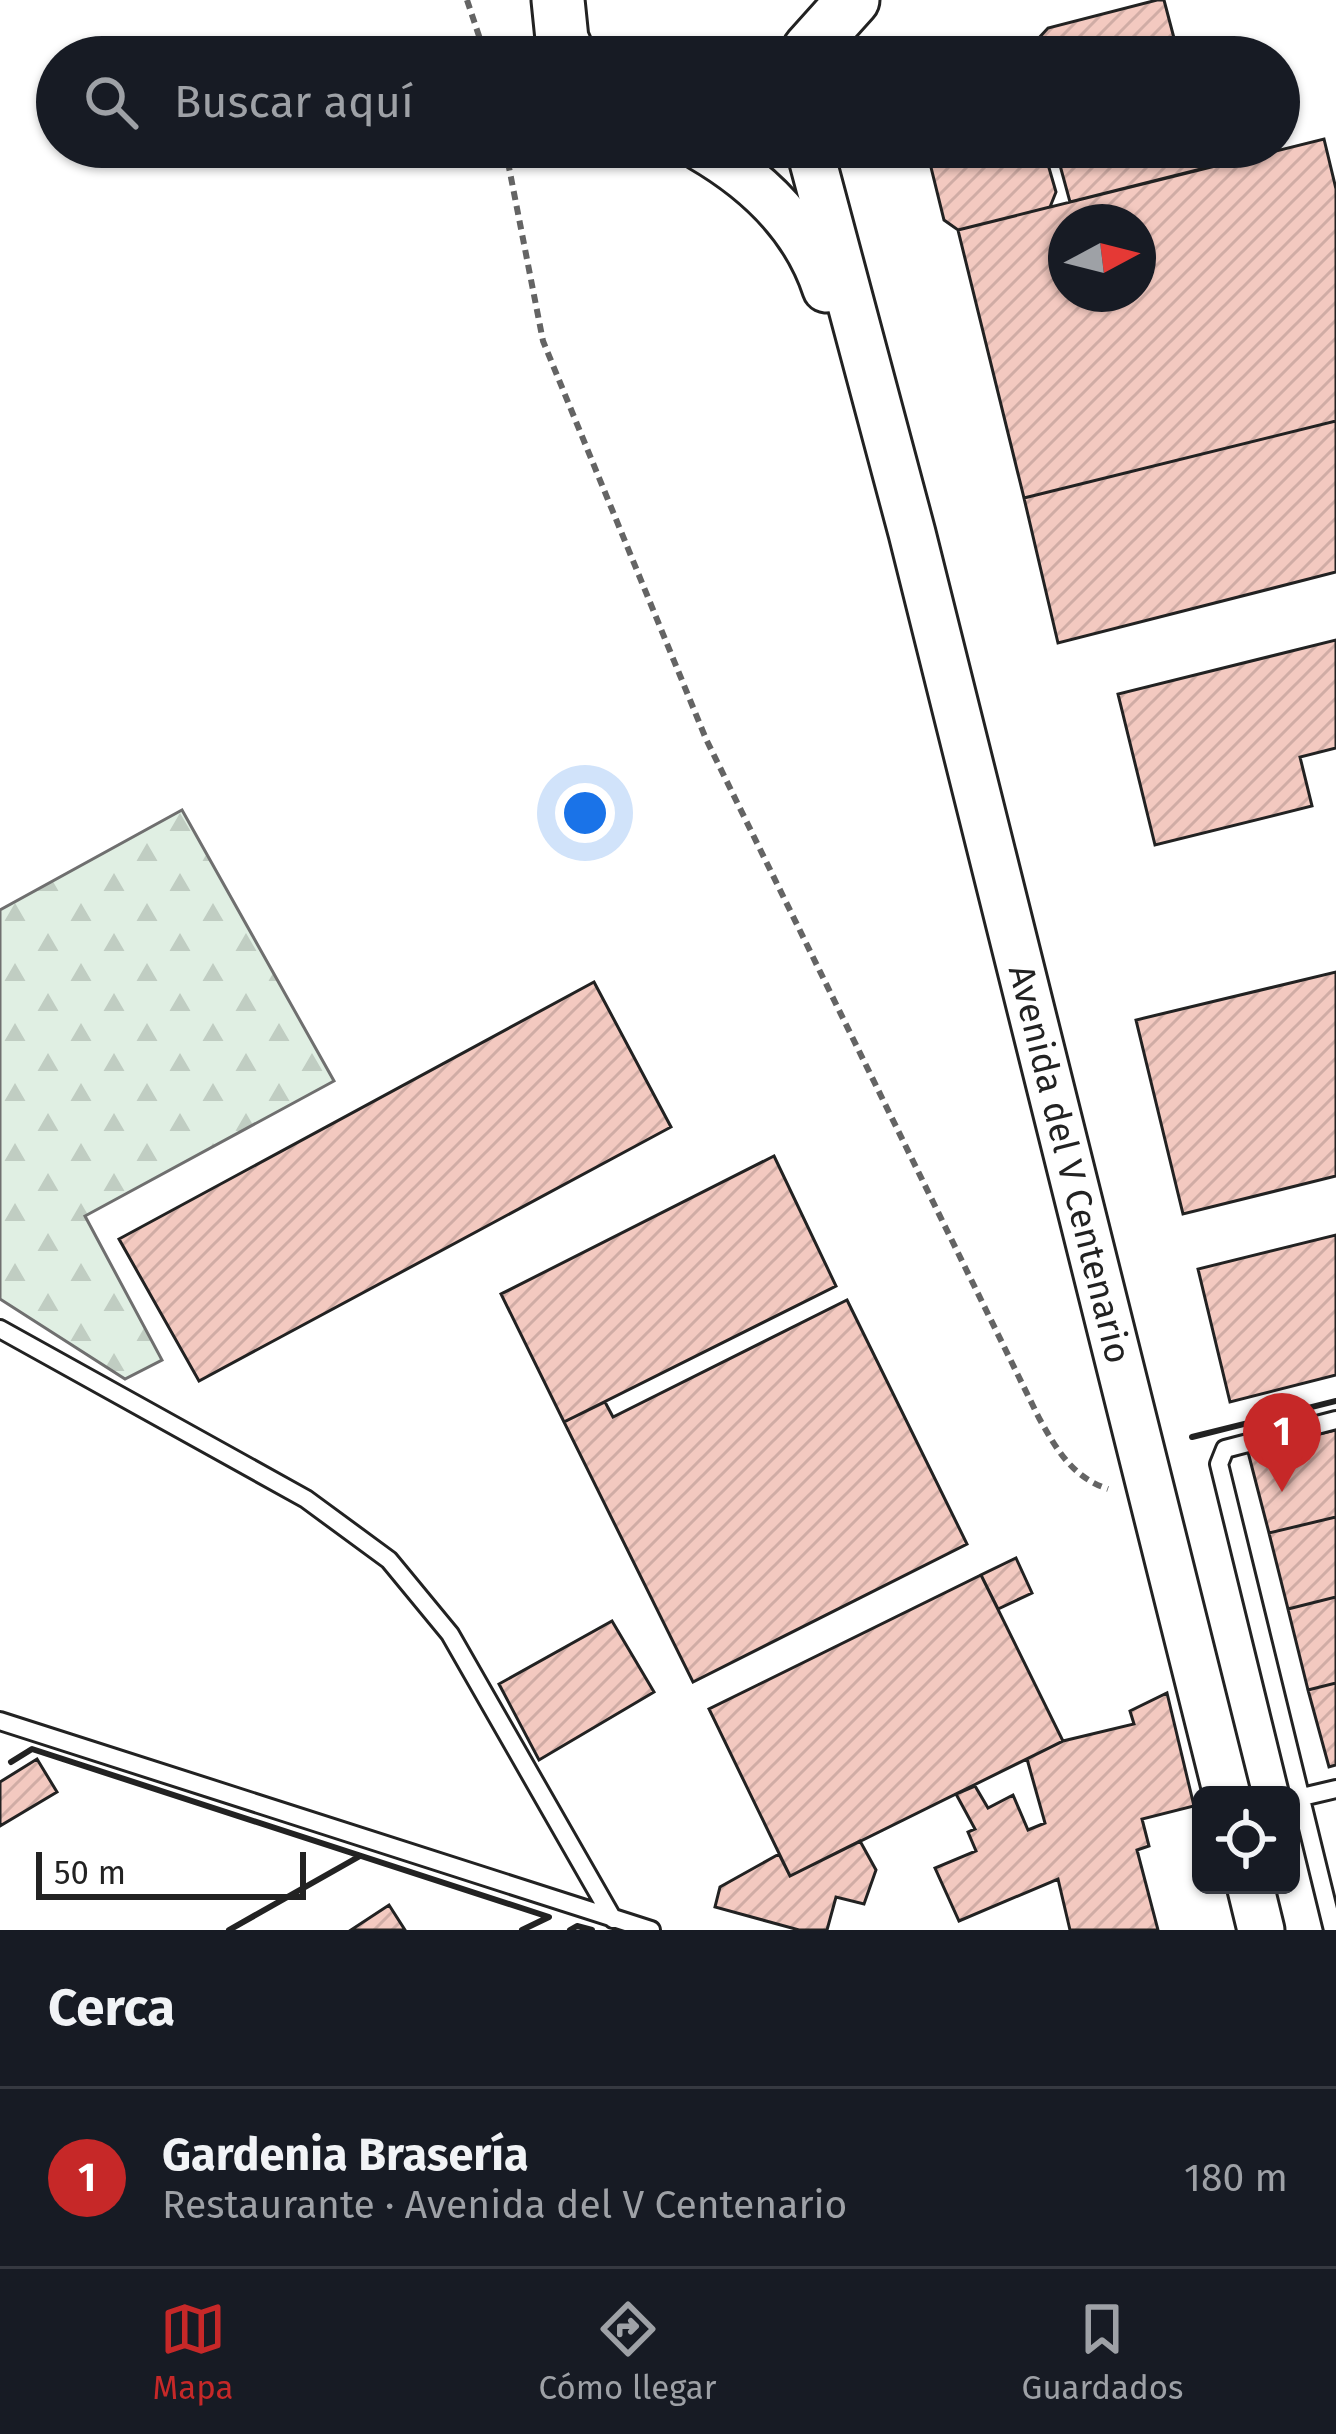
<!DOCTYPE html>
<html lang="es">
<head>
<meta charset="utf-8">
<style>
  body { margin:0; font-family:"Fira Sans",sans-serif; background:#20242c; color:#f1f3f6 }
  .controls { position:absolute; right:36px; bottom:36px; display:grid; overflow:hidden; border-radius:18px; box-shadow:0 3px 9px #0004 }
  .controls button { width:108px; height:108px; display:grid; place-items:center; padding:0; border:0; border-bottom:3px solid #363941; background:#171b24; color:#f1f3f6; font:60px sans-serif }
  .compass { position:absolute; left:1048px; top:204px; width:108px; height:108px; border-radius:50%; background:#171b24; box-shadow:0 3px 9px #0004; rotate:83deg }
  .scale { position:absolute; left:36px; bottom:30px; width:270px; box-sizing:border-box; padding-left:12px; border:6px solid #222; border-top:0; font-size:33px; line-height:42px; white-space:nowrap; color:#222; -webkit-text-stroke:9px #fff; paint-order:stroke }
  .you { position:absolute; left:585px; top:813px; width:42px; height:42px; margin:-30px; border:9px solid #fff; border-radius:50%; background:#1a73e8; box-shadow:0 0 0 18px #1a73e833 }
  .badge { display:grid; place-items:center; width:78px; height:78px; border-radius:50%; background:#c62828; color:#fff; font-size:39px; font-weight:700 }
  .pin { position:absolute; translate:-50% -99px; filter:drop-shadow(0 3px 6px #0008) }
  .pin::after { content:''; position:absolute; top:63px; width:42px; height:36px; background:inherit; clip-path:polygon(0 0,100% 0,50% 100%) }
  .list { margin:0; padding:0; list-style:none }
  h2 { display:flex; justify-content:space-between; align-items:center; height:156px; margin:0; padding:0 48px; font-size:51px }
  h2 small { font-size:39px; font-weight:400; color:#9ea1a6 }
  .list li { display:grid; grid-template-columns:78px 1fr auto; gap:36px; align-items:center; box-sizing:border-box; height:180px; padding:0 48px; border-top:3px solid #363941 }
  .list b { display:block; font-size:45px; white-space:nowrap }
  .list p { margin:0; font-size:39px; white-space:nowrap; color:#9ea1a6 }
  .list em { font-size:39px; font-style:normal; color:#9ea1a6 }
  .icon { flex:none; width:66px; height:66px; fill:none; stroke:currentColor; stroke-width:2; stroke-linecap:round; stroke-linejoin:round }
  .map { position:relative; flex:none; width:1336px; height:1930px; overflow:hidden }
  .search { position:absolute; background:#171b24; box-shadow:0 3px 9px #0004; left:36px; right:36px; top:36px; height:132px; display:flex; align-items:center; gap:30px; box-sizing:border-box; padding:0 42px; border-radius:66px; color:#9ea1a6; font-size:45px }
  .sheet { height:336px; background:#171b24 }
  nav { display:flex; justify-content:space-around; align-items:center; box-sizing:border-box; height:168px; border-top:3px solid #363941; background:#171b24; font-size:33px; color:#9ea1a6 }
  nav a { display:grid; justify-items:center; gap:6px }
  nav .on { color:#c62828 }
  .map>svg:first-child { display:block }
  .forest { fill:url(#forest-firs); stroke:#6f6f6f; stroke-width:3 }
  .building { fill:url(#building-hatch); stroke:#222; stroke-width:3; fill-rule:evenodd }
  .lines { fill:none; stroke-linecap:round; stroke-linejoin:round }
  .lane-casing { stroke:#222; stroke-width:22 }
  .secondary-casing { stroke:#222; stroke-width:51 }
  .primary-casing { stroke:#222; stroke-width:57 }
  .path { stroke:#646464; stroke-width:6; stroke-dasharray:9 6; stroke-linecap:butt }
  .lane { stroke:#fff; stroke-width:16 }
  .secondary { stroke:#fff; stroke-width:45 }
  .primary { stroke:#fff; stroke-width:51 }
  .wall { stroke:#222; stroke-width:6 }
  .labels { text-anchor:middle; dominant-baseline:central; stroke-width:9; stroke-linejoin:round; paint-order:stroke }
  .street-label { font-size:36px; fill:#222; stroke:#fff }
</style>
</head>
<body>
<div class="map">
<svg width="1336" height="1930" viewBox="0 0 1336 1930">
  <defs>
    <pattern id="forest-firs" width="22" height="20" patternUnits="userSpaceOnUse" patternTransform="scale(3)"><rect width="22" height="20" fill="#e0efe3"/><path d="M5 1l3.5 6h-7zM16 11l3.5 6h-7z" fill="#c0cdc2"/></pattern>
    <pattern id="building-hatch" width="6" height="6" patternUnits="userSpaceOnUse" patternTransform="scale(3)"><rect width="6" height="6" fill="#f3c9c0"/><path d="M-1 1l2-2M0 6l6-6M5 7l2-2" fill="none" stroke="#d0aca5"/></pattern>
  </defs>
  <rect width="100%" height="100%" fill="#fff"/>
  <path class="forest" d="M182 810 334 1081 85 1216 162 1360 125 1379 0 1299V910Z"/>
  <path class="building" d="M1157 0H1164L1179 57H1031L1036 41 1048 28Z
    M1324 139 1336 189V421L1024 498 958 230ZM1066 222H1138V294H1066Z
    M926 147H1043L1056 192 1050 207 958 230 944 220Z
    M1055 147H1203L1209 167 1070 202Z
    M1336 421V572L1058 643 1024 498Z
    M1336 640V748L1300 757 1312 806 1155 845 1118 694Z
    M1336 972V1176L1183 1214 1136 1020Z
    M594 982 671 1127 199 1381 119 1239Z
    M774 1156 836 1286 564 1422 501 1294Z
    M1336 1235V1375L1230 1402 1198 1269Z
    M847 1300 967 1544 693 1682 564 1422 605 1402 613 1417Z
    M1336 1430V1517L1269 1533 1248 1452Z
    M1336 1517V1597L1288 1609 1269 1533Z
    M1016 1558 1032 1593 998 1609 981 1575Z
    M981 1575 1063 1741 790 1876 709 1709Z
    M1336 1597V1683L1308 1690 1288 1609Z
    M612 1621 654 1692 539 1760 499 1684Z
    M1336 1683V1765L1329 1767 1308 1690Z
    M1167 1693 1194 1806 1142 1819 1149 1846 1137 1850 1158 1930H1070L1058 1879 959 1921 935 1868 976 1851 968 1832 975 1829 956 1794 975 1786 988 1808 1013 1795 1028 1830 1045 1823 1027 1759 1063 1741 1134 1724 1130 1711Z
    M37 1759 57 1792 0 1826V1782Z
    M860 1841 876 1870 864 1904 836 1897 827 1930H799L715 1907 720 1887 779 1854 790 1876Z
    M389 1905 405 1930H351Z"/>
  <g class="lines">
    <defs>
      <path id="lane" d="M0 1329 306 1499 389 1560 450 1634 613 1919
        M0 1721 651 1930
        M1302 1797 1336 1789
        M1333 1930 1219 1464 1225 1449 1336 1420"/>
      <g id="secondary">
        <path d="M700 147C757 180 805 225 826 289"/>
        <path id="s1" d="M809 147 912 533 1227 1795"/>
        <path d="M1250 1885 1261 1930"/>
      </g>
      <path id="primary" d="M558 0 562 39 570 57
        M809 49 853 0"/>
    </defs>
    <use href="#lane" class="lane-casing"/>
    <use href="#secondary" class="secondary-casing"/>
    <use href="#primary" class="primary-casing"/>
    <path class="path" d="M467 0 486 57
      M505 147 543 341 706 739 1039 1418C1057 1450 1072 1477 1108 1489"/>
    <use href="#lane" class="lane"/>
    <use href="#secondary" class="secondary"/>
    <use href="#primary" class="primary"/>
    <path class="wall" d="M1192 1437 1336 1401
      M11 1762 32 1749 549 1917 522 1930
      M229 1930 360 1856
      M570 1930 577 1926 592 1930"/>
  </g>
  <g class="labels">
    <g class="street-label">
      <text stroke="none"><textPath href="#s1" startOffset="1050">Avenida del V Centenario</textPath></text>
    </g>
  </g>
</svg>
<div class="controls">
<button><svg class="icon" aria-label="locate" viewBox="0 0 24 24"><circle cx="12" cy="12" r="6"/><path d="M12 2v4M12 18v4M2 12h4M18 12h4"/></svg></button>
</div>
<svg class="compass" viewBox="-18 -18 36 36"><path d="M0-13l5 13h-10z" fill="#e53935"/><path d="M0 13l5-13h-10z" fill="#9ea1a6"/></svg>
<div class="scale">50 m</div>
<div class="you"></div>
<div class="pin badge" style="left:1282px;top:1492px">1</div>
<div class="search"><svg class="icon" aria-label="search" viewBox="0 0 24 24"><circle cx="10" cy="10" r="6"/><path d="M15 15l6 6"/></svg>Buscar aquí</div>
</div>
<section class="sheet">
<h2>Cerca<small></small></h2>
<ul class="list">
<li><span class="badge">1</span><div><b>Gardenia Brasería</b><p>Restaurante · Avenida del V Centenario</p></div><em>180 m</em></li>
</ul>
</section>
<nav>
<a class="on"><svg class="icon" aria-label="map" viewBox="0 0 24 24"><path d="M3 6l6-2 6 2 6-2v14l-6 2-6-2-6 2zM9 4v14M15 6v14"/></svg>Mapa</a>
<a><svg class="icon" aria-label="directions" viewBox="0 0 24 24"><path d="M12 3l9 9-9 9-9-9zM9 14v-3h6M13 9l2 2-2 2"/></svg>Cómo llegar</a>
<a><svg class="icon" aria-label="saved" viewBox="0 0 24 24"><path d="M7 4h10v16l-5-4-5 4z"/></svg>Guardados</a>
</nav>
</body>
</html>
